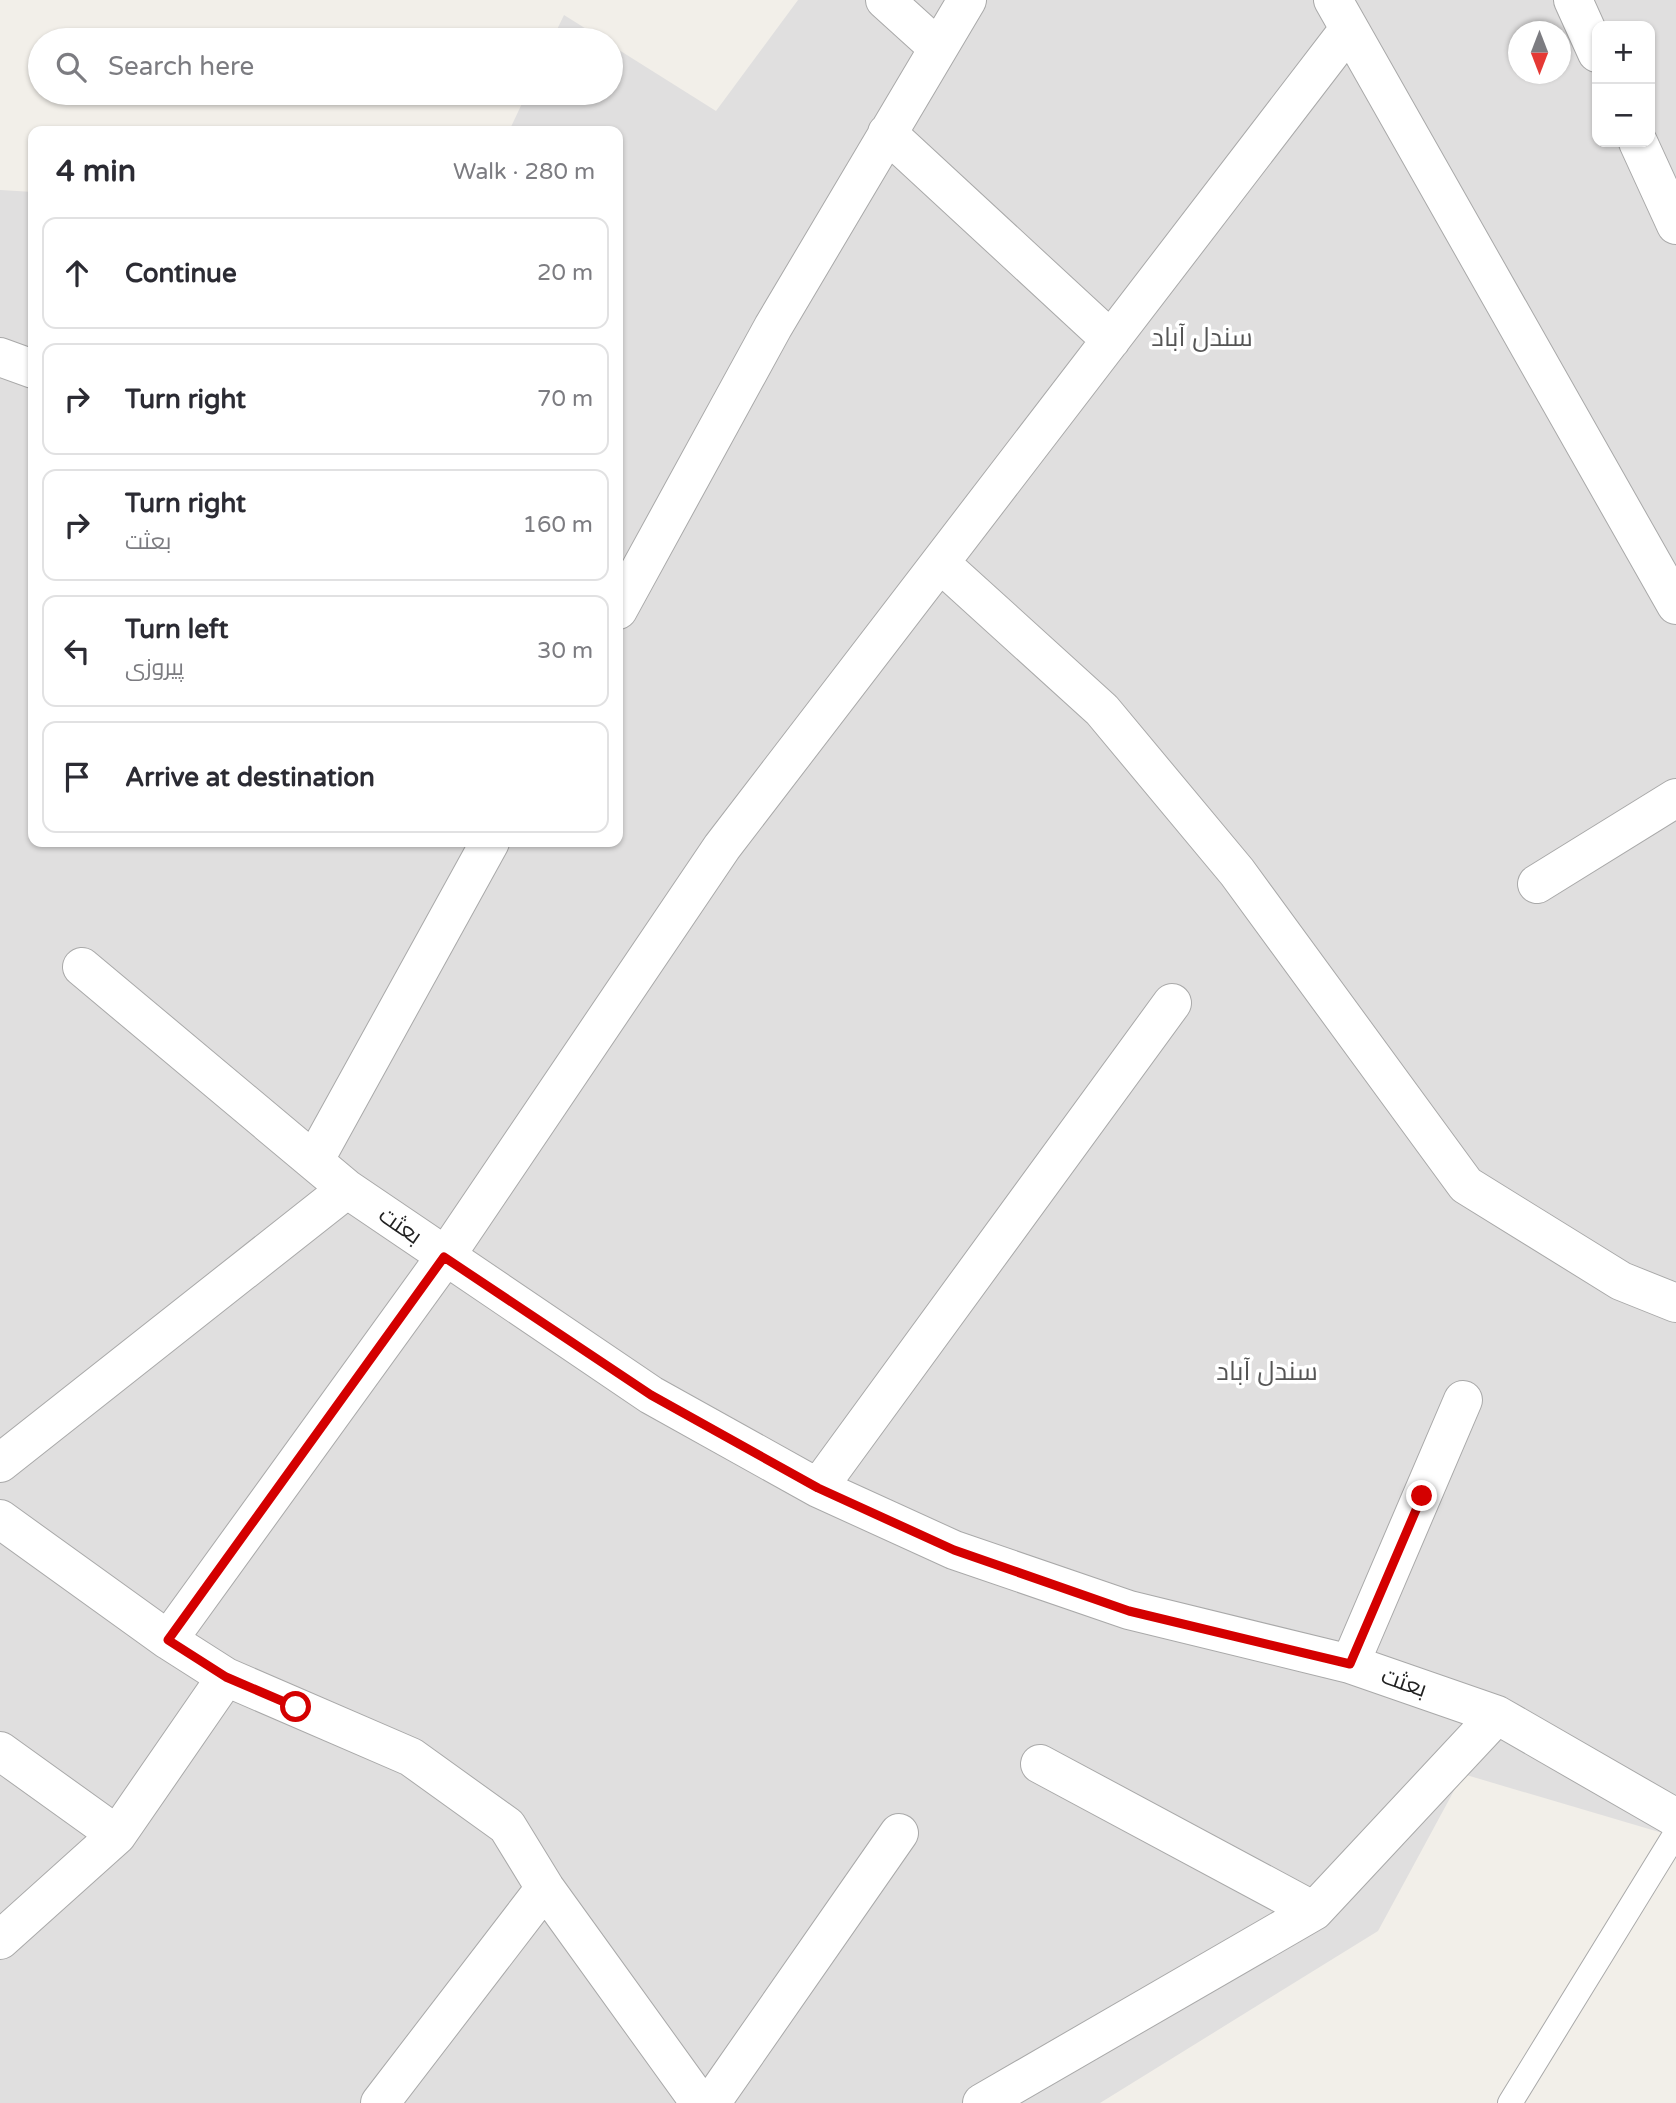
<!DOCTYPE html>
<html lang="en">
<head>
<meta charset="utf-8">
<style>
  body { margin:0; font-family:"Varela Round",Cairo,sans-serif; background:#f2f2f3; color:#2b2b33 }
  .controls { position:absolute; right:21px; top:21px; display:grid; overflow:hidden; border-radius:14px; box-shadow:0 2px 5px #0004 }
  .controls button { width:63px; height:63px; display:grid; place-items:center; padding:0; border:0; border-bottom:2px solid #e1e1e2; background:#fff; color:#2b2b33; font:35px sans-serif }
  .compass { position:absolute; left:1508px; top:21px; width:63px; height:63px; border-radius:50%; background:#fff; box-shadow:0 2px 5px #0004; rotate:180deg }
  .stop { position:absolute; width:21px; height:21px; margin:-16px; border:5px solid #d40000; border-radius:50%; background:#fff }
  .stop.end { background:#d40000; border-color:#fff; box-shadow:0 2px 7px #0008 }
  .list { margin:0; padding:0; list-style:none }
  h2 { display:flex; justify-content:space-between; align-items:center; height:91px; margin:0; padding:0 28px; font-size:30px }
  h2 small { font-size:23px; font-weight:400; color:#7c7c81 }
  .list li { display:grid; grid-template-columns:46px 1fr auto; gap:21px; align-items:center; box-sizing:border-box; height:112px; margin:0 14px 14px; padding:0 14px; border:2px solid #e1e1e2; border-radius:14px }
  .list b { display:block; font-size:26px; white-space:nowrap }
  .list p { margin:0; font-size:23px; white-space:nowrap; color:#7c7c81 }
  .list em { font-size:23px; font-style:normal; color:#7c7c81 }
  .icon { flex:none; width:38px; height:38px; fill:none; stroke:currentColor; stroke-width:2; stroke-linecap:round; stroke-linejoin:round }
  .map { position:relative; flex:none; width:1676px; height:2103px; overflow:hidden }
  .search { position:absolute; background:#fff; box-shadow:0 2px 5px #0004; left:28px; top:28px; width:595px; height:77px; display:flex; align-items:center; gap:18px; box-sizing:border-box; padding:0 24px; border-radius:38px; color:#7c7c81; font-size:26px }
  .panel { position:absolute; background:#fff; box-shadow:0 2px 5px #0004; left:28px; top:126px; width:595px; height:721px; border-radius:14px }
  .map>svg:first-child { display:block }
  .residential { fill:#e0dfdf; fill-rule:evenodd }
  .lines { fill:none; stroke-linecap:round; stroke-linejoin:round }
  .service-casing { stroke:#a9a9a9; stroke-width:26 }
  .minor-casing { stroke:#a9a9a9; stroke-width:40 }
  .service { stroke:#fff; stroke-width:24 }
  .minor { stroke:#fff; stroke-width:38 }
  .route { stroke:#d40000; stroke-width:9 }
  .labels { text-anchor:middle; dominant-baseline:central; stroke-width:7; stroke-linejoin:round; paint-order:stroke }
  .street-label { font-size:23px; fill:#222; stroke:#fff }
  .quarter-label { font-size:26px; fill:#555; stroke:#fff }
</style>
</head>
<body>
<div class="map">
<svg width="1676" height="2103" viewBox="0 0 1676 2103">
  <rect width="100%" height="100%" fill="#f2efe9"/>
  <path class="residential" d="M798 0H1676V1837L1463 1774 1378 1931 1100 2103H0V190L33 192V842H618V131H509L527 93H611V45L716 111ZM1597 26H1650V142H1597ZM1518 32H1560V74H1518Z
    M564 15 604 40H552Z"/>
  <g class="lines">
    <defs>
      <path id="service" d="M1510 2103 1676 1833"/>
      <path id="minor" d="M885 0 938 48
        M1333 0 1676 605
        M1573 0 1597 53
        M887 133 1111 340
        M1638 142 1676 225
        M0 357 33 369
        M940 563 1102 710 1237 872 1466 1185 1621 1281 1676 1303
        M618 610 773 327 967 0
        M1537 884 1676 798
        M82 967 347 1189 651 1395 818 1488 954 1550 1129 1610 1350 1664 1497 1715 1676 1818
        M314 1161 490 842
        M0 1463 347 1189
        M818 1488 1172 1003
        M0 1519 168 1640 226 1677 411 1757 507 1826 545 1888 700 2103
        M168 1640 445 1257 722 847 1349 29
        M1350 1664 1463 1400
        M0 1751 117 1835
        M1040 1764 1314 1911
        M0 1940 117 1835 226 1677
        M380 2103 545 1888
        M711 2103 899 1833
        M982 2103 1314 1911 1497 1715"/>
    </defs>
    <use href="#service" class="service-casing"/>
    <use href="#minor" class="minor-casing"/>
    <use href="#service" class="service"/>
    <use href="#minor" class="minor"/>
  </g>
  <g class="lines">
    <path class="route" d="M296 1707 226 1677 168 1640 444 1257 651 1395 818 1488 954 1550 1129 1611 1350 1664 1422 1496"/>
  </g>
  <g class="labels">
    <g class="street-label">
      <text transform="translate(400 1226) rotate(35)">بعثت</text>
      <text transform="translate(1404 1683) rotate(19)">بعثت</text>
    </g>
    <g class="quarter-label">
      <text x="1202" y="337">سندل آباد</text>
      <text x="1267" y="1371">سندل آباد</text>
    </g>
  </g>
</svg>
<div class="controls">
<button>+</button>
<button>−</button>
</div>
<svg class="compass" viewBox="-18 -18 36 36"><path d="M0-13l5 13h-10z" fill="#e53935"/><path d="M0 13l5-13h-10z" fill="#7c7c81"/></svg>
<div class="stop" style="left:296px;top:1707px"></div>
<div class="stop end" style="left:1422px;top:1496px"></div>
<div class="search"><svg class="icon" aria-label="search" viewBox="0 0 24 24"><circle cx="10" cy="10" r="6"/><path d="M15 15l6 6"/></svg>Search here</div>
<section class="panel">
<h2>4 min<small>Walk · 280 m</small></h2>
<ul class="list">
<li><svg class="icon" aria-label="ahead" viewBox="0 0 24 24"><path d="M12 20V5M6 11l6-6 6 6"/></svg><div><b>Continue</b></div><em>20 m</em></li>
<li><svg class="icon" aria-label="right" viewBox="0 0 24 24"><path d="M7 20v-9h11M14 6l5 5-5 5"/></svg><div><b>Turn right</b></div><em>70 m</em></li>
<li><svg class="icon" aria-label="right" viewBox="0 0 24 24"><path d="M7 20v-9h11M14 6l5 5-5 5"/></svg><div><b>Turn right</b><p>بعثت</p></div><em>160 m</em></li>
<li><svg class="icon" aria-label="left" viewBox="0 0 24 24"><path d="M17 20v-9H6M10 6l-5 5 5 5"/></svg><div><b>Turn left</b><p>پیروزی</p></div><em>30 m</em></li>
<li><svg class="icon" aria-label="arrive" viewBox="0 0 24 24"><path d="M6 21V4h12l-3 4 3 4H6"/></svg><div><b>Arrive at destination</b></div></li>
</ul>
</section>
</div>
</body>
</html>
